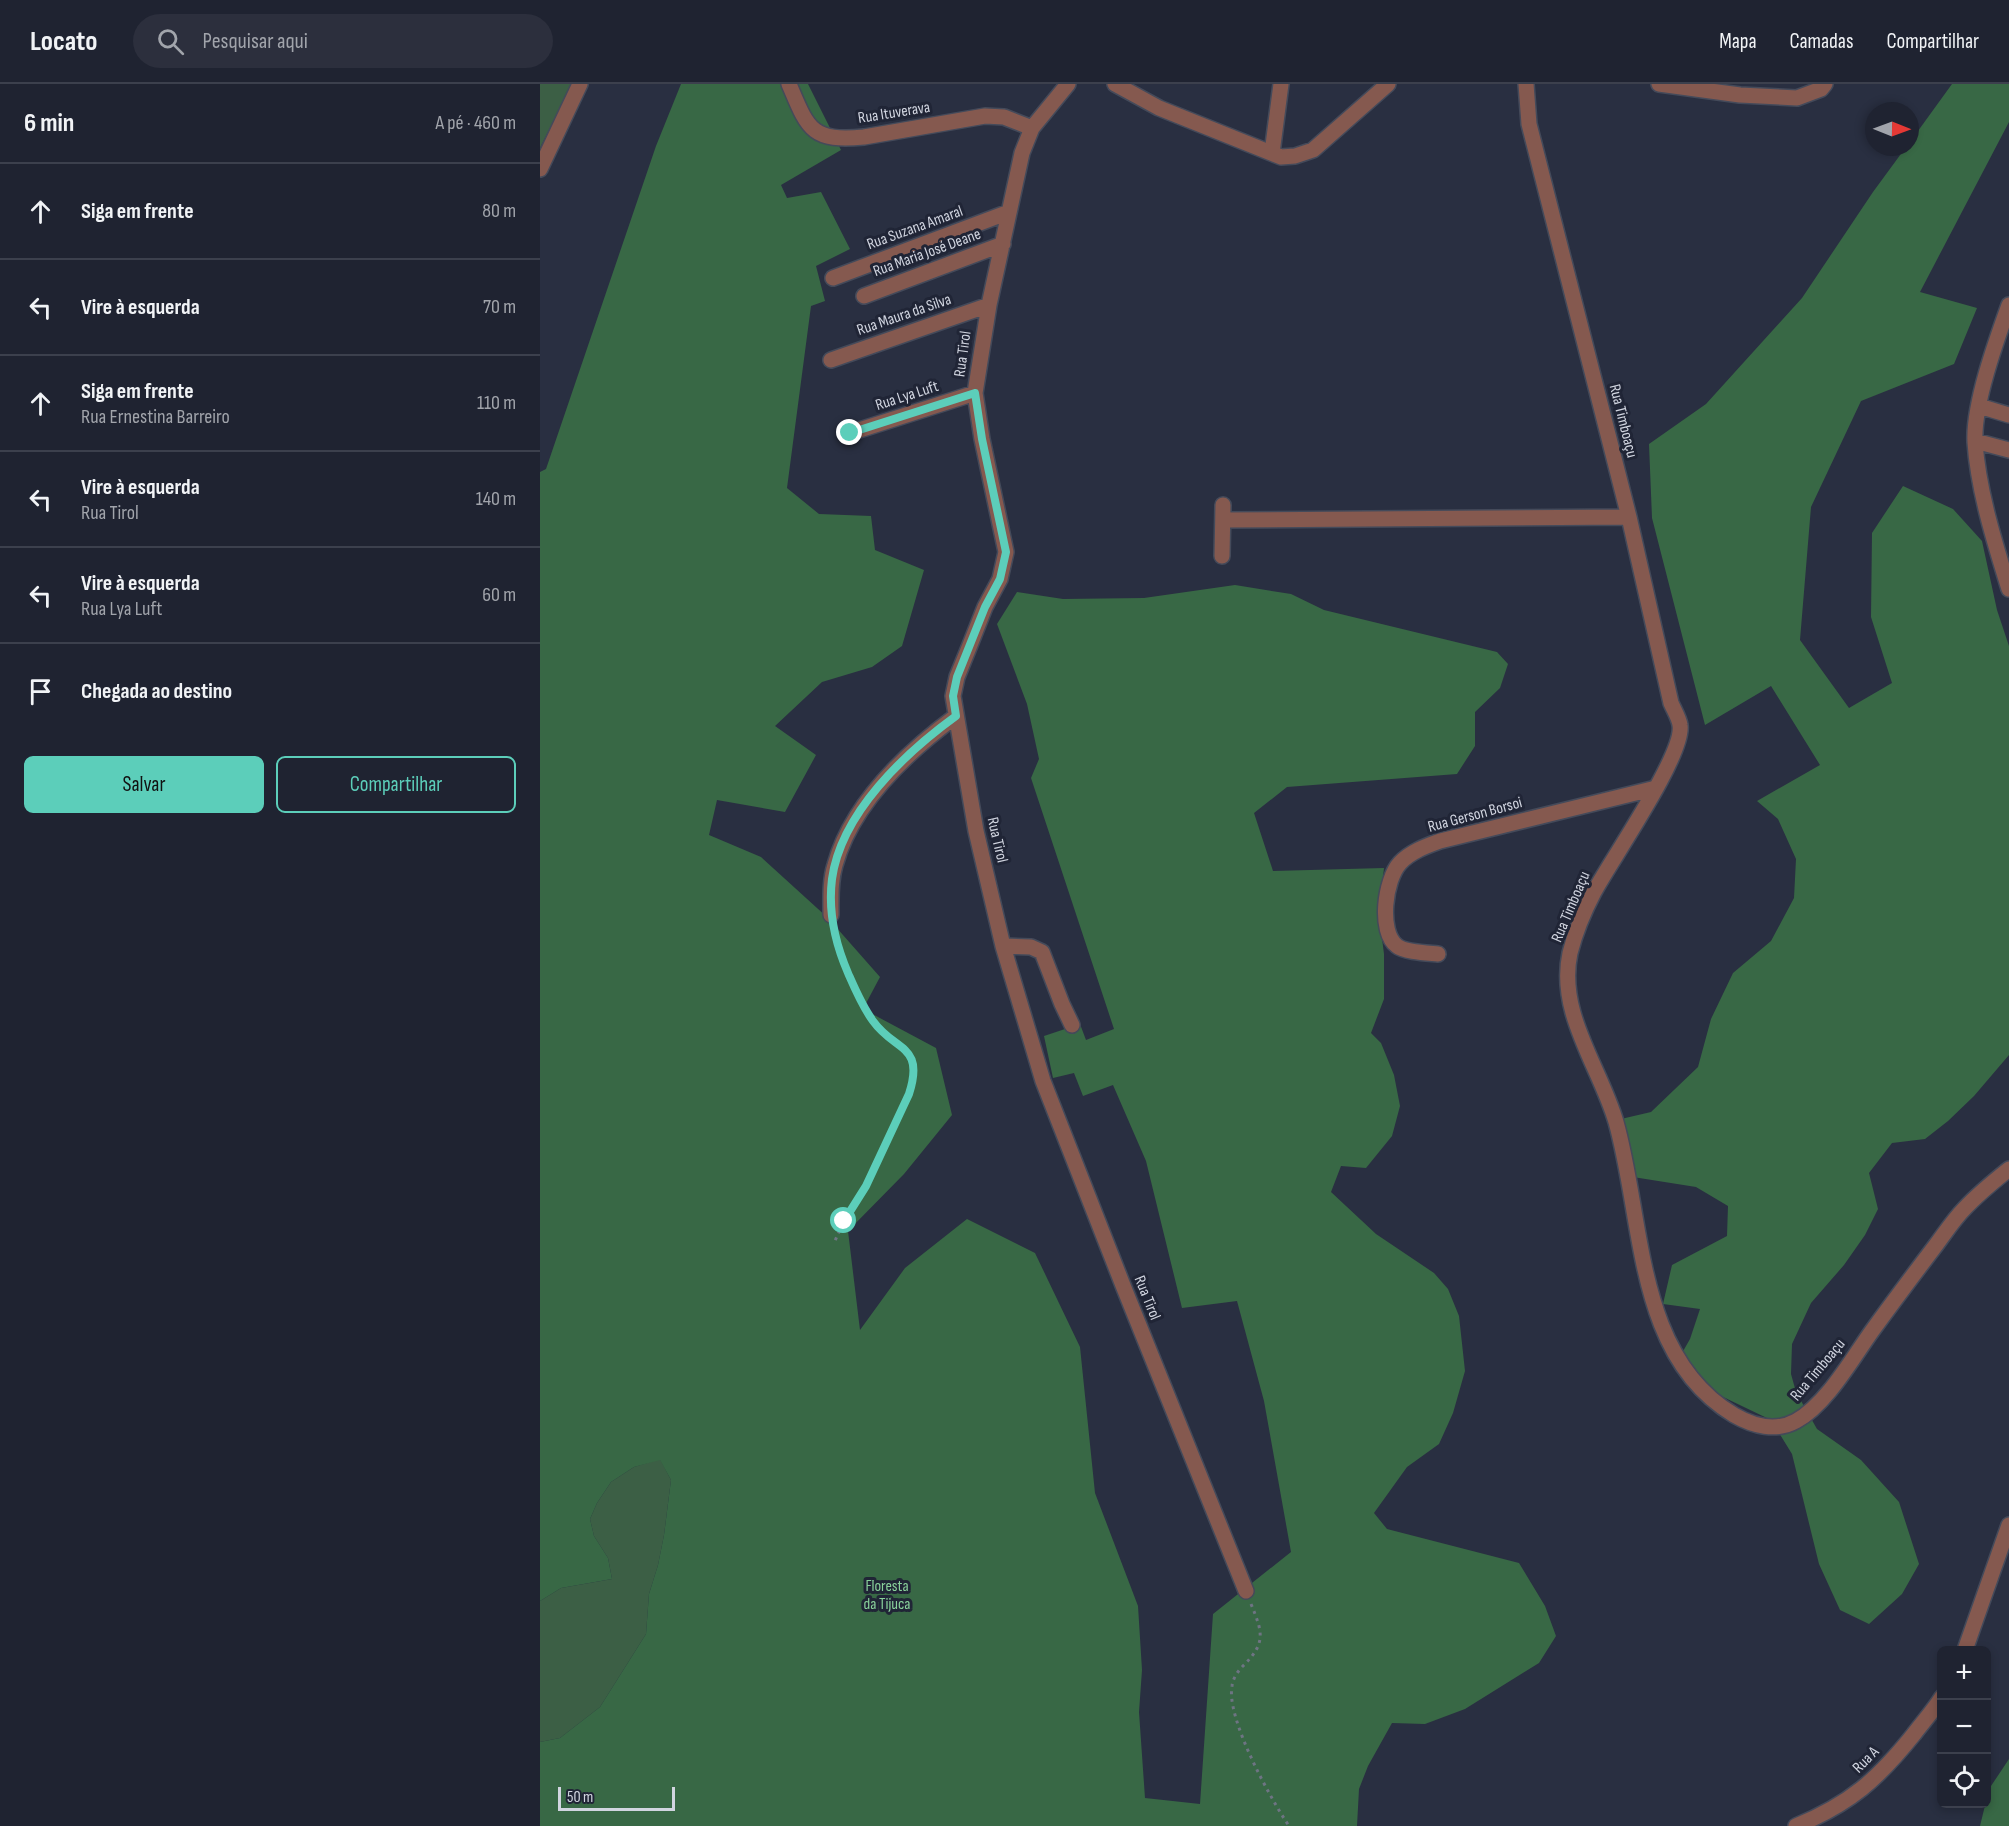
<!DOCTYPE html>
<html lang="pt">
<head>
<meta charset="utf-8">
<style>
  body { margin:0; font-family:"Sofia Sans Condensed",sans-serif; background:#2c2f3d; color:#f1f3f6 }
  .controls { position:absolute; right:18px; bottom:18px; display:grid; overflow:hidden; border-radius:9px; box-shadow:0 3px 9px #0003 }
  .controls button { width:54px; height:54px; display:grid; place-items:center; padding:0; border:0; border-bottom:2px solid #3c404d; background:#1f2331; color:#f1f3f6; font:30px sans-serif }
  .compass { position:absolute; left:1325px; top:18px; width:54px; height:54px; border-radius:50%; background:#1f2331; box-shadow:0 3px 9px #0003; rotate:91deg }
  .scale { position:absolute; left:18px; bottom:15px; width:117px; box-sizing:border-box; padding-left:6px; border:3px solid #d1d5e0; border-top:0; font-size:16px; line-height:21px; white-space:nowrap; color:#d1d5e0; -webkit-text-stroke:4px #202536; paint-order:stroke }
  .stop { position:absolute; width:18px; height:18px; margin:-14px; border:4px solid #5cceba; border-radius:50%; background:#fff }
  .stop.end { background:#5cceba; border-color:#fff; box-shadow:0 2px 6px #0008 }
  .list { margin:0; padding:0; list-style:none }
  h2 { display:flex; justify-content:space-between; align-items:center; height:78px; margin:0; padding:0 24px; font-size:26px }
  h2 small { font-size:20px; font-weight:400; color:#a1a4ab }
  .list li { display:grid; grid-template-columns:39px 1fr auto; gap:18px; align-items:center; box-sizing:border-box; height:96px; padding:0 24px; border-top:2px solid #3c404d }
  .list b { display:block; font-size:22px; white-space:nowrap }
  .list p { margin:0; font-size:20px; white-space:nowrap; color:#a1a4ab }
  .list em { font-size:20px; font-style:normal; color:#a1a4ab }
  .actions { display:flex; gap:12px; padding:18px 24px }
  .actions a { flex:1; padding:14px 0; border:2px solid #5cceba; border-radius:9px; text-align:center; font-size:21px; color:#5cceba }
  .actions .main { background:#5cceba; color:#111 }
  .icon { flex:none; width:33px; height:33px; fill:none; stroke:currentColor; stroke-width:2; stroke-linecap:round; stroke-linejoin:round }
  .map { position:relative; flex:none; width:1469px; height:1742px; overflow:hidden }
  header { display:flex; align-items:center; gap:36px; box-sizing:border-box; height:84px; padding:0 30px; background:#1f2331; border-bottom:2px solid #3c404d }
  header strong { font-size:28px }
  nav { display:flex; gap:33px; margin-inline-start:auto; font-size:21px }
  .search { width:420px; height:54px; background:#2c2f3d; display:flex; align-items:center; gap:15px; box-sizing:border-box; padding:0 21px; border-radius:33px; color:#a1a4ab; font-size:22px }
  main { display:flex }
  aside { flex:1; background:#1f2331 }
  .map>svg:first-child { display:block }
  .green { fill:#3c5f45 }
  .forest { fill:#386845 }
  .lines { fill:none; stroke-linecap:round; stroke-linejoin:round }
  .street-casing { stroke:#444a5a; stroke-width:18 }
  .path { stroke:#6e7483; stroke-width:3; stroke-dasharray:3 4.5; stroke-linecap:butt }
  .street { stroke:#85594f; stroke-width:15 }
  .route { stroke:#5cceba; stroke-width:8 }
  .labels { text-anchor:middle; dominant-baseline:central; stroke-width:6; stroke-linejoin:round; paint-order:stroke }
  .street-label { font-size:16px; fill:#d1d5e0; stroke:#202536 }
  .park-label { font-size:16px; fill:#89d29b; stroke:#202536 }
</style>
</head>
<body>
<header>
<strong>Locato</strong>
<div class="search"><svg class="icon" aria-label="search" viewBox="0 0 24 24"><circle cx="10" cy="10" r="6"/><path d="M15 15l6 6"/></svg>Pesquisar aqui</div>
<nav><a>Mapa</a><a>Camadas</a><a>Compartilhar</a></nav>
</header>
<main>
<aside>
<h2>6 min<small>A pé · 460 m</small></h2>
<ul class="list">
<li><svg class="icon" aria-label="ahead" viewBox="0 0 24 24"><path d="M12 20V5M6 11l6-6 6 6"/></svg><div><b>Siga em frente</b></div><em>80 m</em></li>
<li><svg class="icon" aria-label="left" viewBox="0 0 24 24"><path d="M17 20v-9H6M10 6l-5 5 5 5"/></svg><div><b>Vire à esquerda</b></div><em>70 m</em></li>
<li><svg class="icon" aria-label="ahead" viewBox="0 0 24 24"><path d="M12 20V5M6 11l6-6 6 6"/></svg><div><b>Siga em frente</b><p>Rua Ernestina Barreiro</p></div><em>110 m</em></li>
<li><svg class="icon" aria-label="left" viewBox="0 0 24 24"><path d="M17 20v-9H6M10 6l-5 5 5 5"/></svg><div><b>Vire à esquerda</b><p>Rua Tirol</p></div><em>140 m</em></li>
<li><svg class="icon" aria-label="left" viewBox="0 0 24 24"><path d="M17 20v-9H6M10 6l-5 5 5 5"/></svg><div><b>Vire à esquerda</b><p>Rua Lya Luft</p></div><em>60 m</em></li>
<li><svg class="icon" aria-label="arrive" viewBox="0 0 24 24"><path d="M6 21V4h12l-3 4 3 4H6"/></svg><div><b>Chegada ao destino</b></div></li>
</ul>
<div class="actions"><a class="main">Salvar</a><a>Compartilhar</a></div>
</aside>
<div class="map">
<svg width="1469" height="1742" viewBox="0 0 1469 1742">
  <rect width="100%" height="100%" fill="#292f41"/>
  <path class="green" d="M0 0H32L0 64Z
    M120 1375 131 1396 124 1451 118 1481 109 1510 106 1550 60 1623 20 1654 0 1658V1517L21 1504 72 1495 68 1474 54 1452 50 1435 57 1419 71 1398 94 1383Z"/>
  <path class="forest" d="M141 0H268L301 66 241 101 247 114 281 108 310 165 276 182 285 217 271 222 247 404 279 430 331 432 335 466 384 486 362 562 332 583 282 598 235 642 276 671 245 728 177 716 169 751 221 773 288 834 340 893 323 925 396 964 412 1031 364 1090 308 1147 320 1246 365 1184 427 1135 495 1169 540 1263 555 1409 598 1522 602 1586 599 1628 605 1714 660 1720 673 1530 751 1468 724 1317 697 1217 642 1224 606 1077 573 1001 543 1012 534 989 513 994 504 952 540 940 546 956 574 945 491 694 499 675 487 620 457 540 477 508 523 515 604 514 695 501 751 510 784 526 957 568 968 580 960 604 935 628V662L917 690 747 703 714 729 733 787 844 784 839 831 844 870V915L831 949 841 959 854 991 860 1022 852 1052 826 1084 801 1082 791 1108 836 1150 894 1189 908 1205 919 1232 925 1287 913 1329 899 1360 867 1383 834 1429 847 1445 979 1479 1005 1522 1016 1552 999 1579 925 1625 885 1640 852 1639 828 1682 819 1705 817 1742H0V1658L20 1654 60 1623 106 1550 109 1510 118 1481 124 1451 131 1396 120 1376 94 1383 71 1398 57 1419 50 1435 54 1452 68 1474 72 1495 21 1504 0 1517V388L6 385 116 62Z
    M1412 0H1469V38L1380 208 1437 224 1414 280 1321 317 1271 423 1260 556 1309 624 1352 599 1331 533 1332 449 1363 402 1413 425 1442 457 1457 526 1469 562V971L1434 1012 1408 1037 1385 1055 1352 1059 1329 1089 1338 1125 1325 1151 1304 1181 1271 1219 1252 1260 1251 1290 1256 1308 1277 1345 1321 1376 1359 1418 1379 1480 1362 1510 1329 1540 1300 1526 1279 1480 1252 1370 1231 1336 1154 1299 1138 1276 1150 1255 1160 1225 1123 1220 1132 1181 1187 1152 1188 1122 1156 1103 1093 1093 1081 1035 1111 1028 1158 983 1171 935 1193 889 1231 857 1254 814 1256 775 1238 735 1217 717 1280 681 1231 602 1165 641 1112 434 1109 360 1166 320 1262 214 1333 108 1366 63H1370V58Z
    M1469 1675V1742H1440L1449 1705Z"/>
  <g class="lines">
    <defs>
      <path id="street" d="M249 0C268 45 271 58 324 53L445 32 464 33 492 44
        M528 0 492 44 482 69 449 221 435 309 442 355 466 468 460 495 445 523 430 561 417 593 413 612 436 747 463 862 503 997 584 1204 706 1507
        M575 0 619 24 741 73 755 72 773 66 848 0
        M986 0 989 40 1089 433 1131 619C1134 626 1139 634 1140 641 1145 670 1071 776 1054 808 1044 827 1035 849 1030 869 1017 929 1060 983 1076 1038 1104 1137 1095 1272 1194 1331 1213 1342 1236 1348 1256 1337 1286 1321 1312 1275 1332 1247 1353 1218 1374 1190 1396 1161 1405 1149 1414 1135 1425 1124 1438 1110 1454 1097 1469 1085
        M1119 0 1200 11 1257 14 1281 5 1285 0
        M732 69 741 0
        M0 85 40 0
        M293 194 469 128
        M324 212 463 160
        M1469 221C1456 257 1433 321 1435 358 1438 406 1455 460 1469 505
        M291 276 449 221
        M1439 322 1469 331
        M310 349 435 309
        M1435 357 1469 366
        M683 436 1089 433
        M682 472 683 421
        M291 831C291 814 290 797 295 781 312 719 366 669 416 632
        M463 862 491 863 502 868 522 920 532 941
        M898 870C888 869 864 868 857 862 838 848 845 795 860 779 870 768 886 762 900 757L1116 704
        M1425 1566 1469 1441
        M1256 1742C1310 1720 1338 1695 1374 1650 1383 1638 1394 1626 1402 1613"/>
    </defs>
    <use href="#street" class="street-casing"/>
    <path class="path" d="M294 845 304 881 328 930 335 940 366 965 373 979 374 996 369 1010 345 1064 326 1102 304 1137 294 1159
      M711 1520C723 1549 726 1559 703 1582 698 1587 693 1594 692 1602 686 1634 730 1714 749 1742"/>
    <use href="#street" class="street"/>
  </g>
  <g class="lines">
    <path class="route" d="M304 1137 326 1102 369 1010C385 960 355 968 333 937 322 922 315 905 308 889 295 859 288 827 292 795 301 729 365 669 416 632L413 612 417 593 445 523 460 495 466 468 442 355 435 309 310 349"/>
  </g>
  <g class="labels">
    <g class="street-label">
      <text transform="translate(354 29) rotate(-9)">Rua Ituverava</text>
      <text transform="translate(375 144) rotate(-20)">Rua Suzana Amaral</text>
      <text transform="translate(387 169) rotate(-20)">Rua Maria José Deane</text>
      <text transform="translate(364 231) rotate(-19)">Rua Maura da Silva</text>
      <text transform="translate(423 270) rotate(-82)">Rua Tirol</text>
      <text transform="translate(367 312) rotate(-18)">Rua Lya Luft</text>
      <text transform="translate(1083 337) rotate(76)">Rua Timboaçu</text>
      <text transform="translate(935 731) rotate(-15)">Rua Gerson Borsoi</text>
      <text transform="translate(457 756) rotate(77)">Rua Tirol</text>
      <text transform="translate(1031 823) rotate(-67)">Rua Timboaçu</text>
      <text transform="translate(607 1214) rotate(68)">Rua Tirol</text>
      <text transform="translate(1278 1286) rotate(-50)">Rua Timboaçu</text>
      <text transform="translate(1326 1676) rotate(-45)">Rua A</text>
    </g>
    <g class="park-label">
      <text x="347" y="1502">Floresta<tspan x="347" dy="18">da Tijuca</tspan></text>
    </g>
  </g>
</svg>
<div class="controls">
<button>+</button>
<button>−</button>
<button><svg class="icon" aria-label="locate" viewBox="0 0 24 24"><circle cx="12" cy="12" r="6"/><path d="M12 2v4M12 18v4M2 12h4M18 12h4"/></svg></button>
</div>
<svg class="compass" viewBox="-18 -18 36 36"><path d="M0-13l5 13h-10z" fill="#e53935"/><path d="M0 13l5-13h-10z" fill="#a1a4ab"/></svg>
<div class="scale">50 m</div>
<div class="stop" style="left:304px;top:1137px"></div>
<div class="stop end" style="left:310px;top:349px"></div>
</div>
</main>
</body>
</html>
